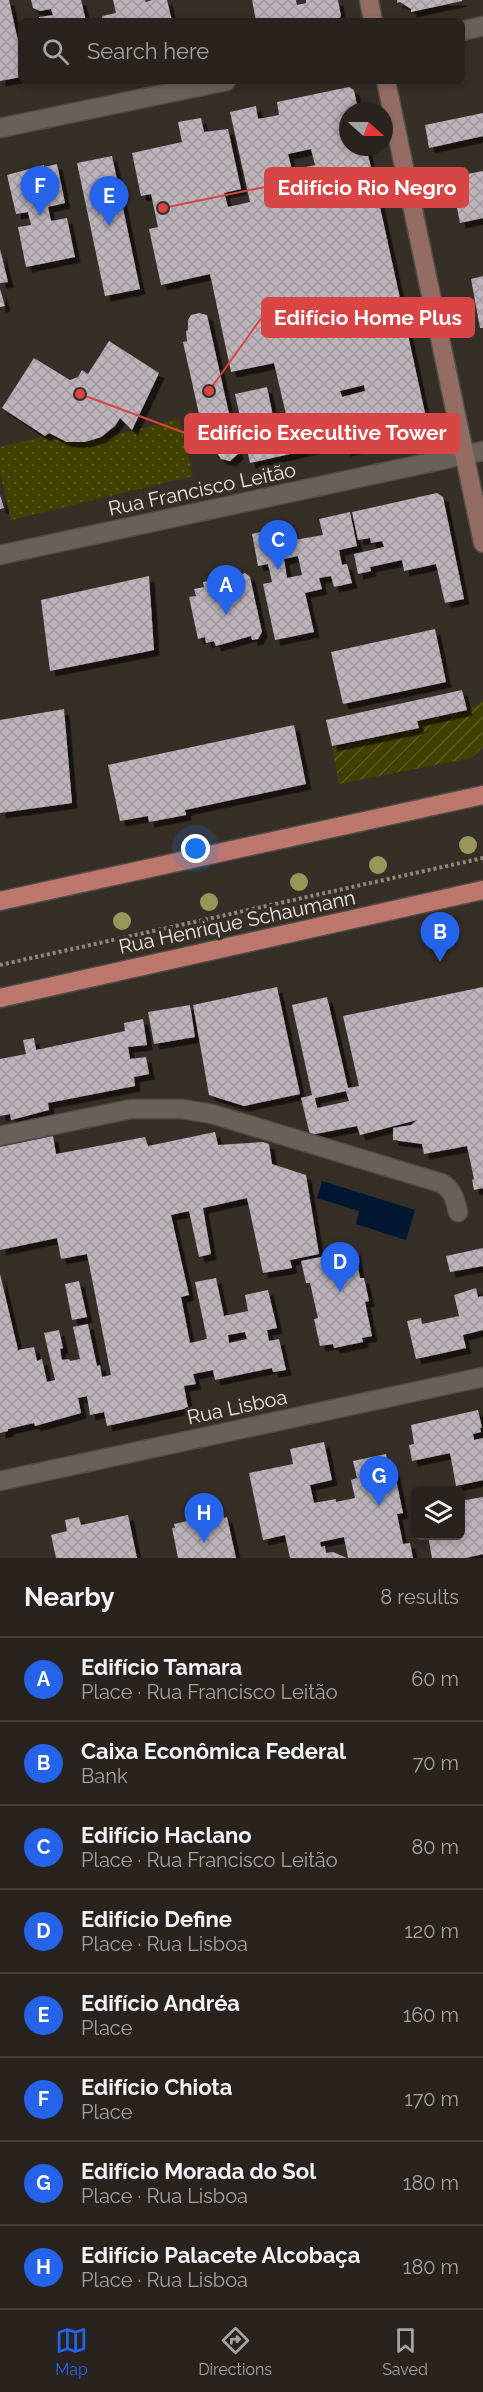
<!DOCTYPE html>
<html lang="en">
<head>
<meta charset="utf-8">
<style>
  body { margin:0; font-family:Raleway,sans-serif; background:#302b27; color:#f1f3f6 }
  .controls { position:absolute; right:18px; bottom:18px; display:grid; overflow:hidden; border-radius:9px; box-shadow:0 3px 9px #0003 }
  .controls button { width:54px; height:54px; display:grid; place-items:center; padding:0; border:0; border-bottom:2px solid #44403c; background:#28231e; color:#f1f3f6; font:30px sans-serif }
  .compass { position:absolute; left:339px; top:102px; width:54px; height:54px; border-radius:50%; background:#28231e; box-shadow:0 3px 9px #0003; rotate:111deg }
  .you { position:absolute; left:196px; top:849px; width:21px; height:21px; margin:-15px; border:4px solid #fff; border-radius:50%; background:#1a73e8; box-shadow:0 0 0 9px #1a73e833 }
  .badge { display:grid; place-items:center; width:39px; height:39px; border-radius:50%; background:#2563eb; color:#fff; font-size:20px; font-weight:700 }
  .pin { position:absolute; translate:-50% -50px; filter:drop-shadow(0 2px 3px #0008) }
  .pin::after { content:''; position:absolute; top:32px; width:21px; height:18px; background:inherit; clip-path:polygon(0 0,100% 0,50% 100%) }
  .list { margin:0; padding:0; list-style:none }
  h2 { display:flex; justify-content:space-between; align-items:center; height:78px; margin:0; padding:0 24px; font-size:26px }
  h2 small { font-size:20px; font-weight:400; color:#a5a4a4 }
  .list li { display:grid; grid-template-columns:39px 1fr auto; gap:18px; align-items:center; box-sizing:border-box; height:84px; padding:0 24px; border-top:2px solid #44403c }
  .list b { display:block; font-size:22px; white-space:nowrap }
  .list p { margin:0; font-size:20px; white-space:nowrap; color:#a5a4a4 }
  .list em { font-size:20px; font-style:normal; color:#a5a4a4 }
  .icon { flex:none; width:33px; height:33px; fill:none; stroke:currentColor; stroke-width:2; stroke-linecap:round; stroke-linejoin:round }
  .map { position:relative; flex:none; width:483px; height:1558px; overflow:hidden }
  .search { position:absolute; background:#28231e; box-shadow:0 3px 9px #0003; left:18px; right:18px; top:18px; height:66px; display:flex; align-items:center; gap:15px; box-sizing:border-box; padding:0 21px; border-radius:9px; color:#a5a4a4; font-size:22px }
  .sheet { height:750px; background:#28231e }
  nav { display:flex; justify-content:space-around; align-items:center; box-sizing:border-box; height:84px; border-top:2px solid #44403c; background:#28231e; font-size:16px; color:#a5a4a4 }
  nav a { display:grid; justify-items:center; gap:3px }
  nav .on { color:#2563eb }
  .map>svg:first-child { display:block }
  .grass { fill:url(#grass-dots) }
  .garden { fill:url(#garden-furrows) }
  .water { fill:#001731 }
  .building { fill:url(#building-cross-hatch); fill-rule:evenodd; filter:url(#shadow) }
  .lines { fill:none; stroke-linecap:round; stroke-linejoin:round }
  .street-casing { stroke:#534d47; stroke-width:21 }
  .secondary-casing { stroke:#534d47; stroke-width:21 }
  .primary-casing { stroke:#534d47; stroke-width:21 }
  .path { stroke:#8d8881; stroke-width:4; stroke-dasharray:3 3; stroke-linecap:butt }
  .street { stroke:#6a625a; stroke-width:18 }
  .secondary { stroke:#936d63; stroke-width:18 }
  .primary { stroke:#bd786d; stroke-width:18 }
  .tree { fill:#989658 }
  .labels { text-anchor:middle; dominant-baseline:central; stroke-width:6; stroke-linejoin:round; paint-order:stroke }
  .street-label { font-size:20px; fill:#ece8e3; stroke:#362f28 }
  .leader { fill:none; stroke:#d94544; stroke-width:2 }
  .callout-dot { fill:#d94544; stroke:#362f28; stroke-width:2 }
  .callout { fill:#d94544; stroke:#d94544; stroke-width:2 }
  .callout-label { font-size:21px; text-anchor:middle; font-weight:bold; fill:#fff }
</style>
</head>
<body>
<div class="map">
<svg width="483" height="1558" viewBox="0 0 483 1558">
  <defs>
    <pattern id="grass-dots" width="8" height="8" patternUnits="userSpaceOnUse" patternTransform="scale(1.5)"><rect width="8" height="8" fill="#404000"/><path d="M2 2h.1M6 6h.1" fill="none" stroke="#5c5c25" stroke-width="1.8" stroke-linecap="round"/></pattern>
    <pattern id="garden-furrows" width="10" height="10" patternUnits="userSpaceOnUse" patternTransform="scale(1.5)"><rect width="10" height="10" fill="#404000"/><path d="M-1 1l2-2M0 10L10 0M9 11l2-2" fill="none" stroke="#5c5c25"/></pattern>
    <pattern id="building-cross-hatch" width="8" height="8" patternUnits="userSpaceOnUse" patternTransform="scale(1.5)"><rect width="8" height="8" fill="#bcb3bb"/><path d="M0 0l8 8M0 8l8-8" fill="none" stroke="#9f989d"/></pattern>
    <filter id="shadow"><feDropShadow dx="5.5" dy="5.5" stdDeviation="0" flood-color="#0009"/></filter>
  </defs>
  <rect width="100%" height="100%" fill="#362f28"/>
  <path class="grass" d="M179 419 193 476 11 520 0 472V447L45 436 82 443Z"/>
  <path class="garden" d="M483 701V747L471 758 339 784 332 748 419 729 418 721 467 711Z"/>
  <path class="water" d="M322 1181 415 1210 406 1240 356 1224 359 1211 317 1198Z"/>
  <path class="building" d="M0 0H9L18 41 20 40 21 46V77L0 81Z
    M31 0H81L86 21H40L39 17 53 15 51 9 40 11 33 8Z
    M113 0H145L146 2 152 0H167L172 21H103L102 16 116 13Z
    M252 0H296L297 5 306 3V0H338L341 16 338 21H256Z
    M397 0H462V1L411 12V9L400 2 397 3Z
    M349 87 354 90 358 111H348V147H366L373 176 360 179 361 185 374 182 375 184 427 422 419 434 345 451 343 442 250 463 235 394 267 387 275 426 288 423 274 363 231 372 210 274 161 285 149 229 158 227 151 194 141 196 132 153 182 142 178 122 201 118 204 132 228 129 241 189 224 193 228 207 250 202 230 112 256 106 258 119 279 115 277 102ZM311 149 315 165 292 170 288 154ZM364 385 365 391 342 397 340 391Z
    M483 113V136L429 148 425 125Z
    M112 156 140 289 105 296 77 163Z
    M57 164 65 203 48 207 51 221 67 218 75 257 26 267 18 227 31 225 28 212 16 214 7 175 44 165V167Z
    M483 171V218L460 223 451 177Z
    M0 249 8 282 0 283Z
    M483 276V328H480L471 279Z
    M0 289 5 306 0 307Z
    M199 313 207 315 238 454 230 461 221 459 217 453H213L210 440 205 441 183 342 187 341 186 331 188 330V320L191 315Z
    M109 341 159 373 132 430 120 418 115 426 101 437 85 442H67L49 433 45 436 2 408 34 358 70 380 78 377 82 370 88 374Z
    M437 493 443 497 464 599 445 603 436 564 404 571 402 560 370 567 371 571 358 574 354 554 384 547 382 541 371 543 370 538 358 540 352 512Z
    M0 495 4 508 0 509Z
    M350 512 357 546 339 550 342 565 347 564 352 583 334 587 331 576 319 578 322 589 305 593 314 632 275 640 263 584 272 582 268 564 258 566 252 534 291 525 294 540 323 535 319 519ZM298 556 302 575 287 578 284 559Z
    M245 573 250 577 262 632 258 639 252 640 251 636 216 646 214 641 206 643 205 637 198 639 189 597 196 596 194 589 204 587 203 582 218 579 219 583 241 578 240 575Z
    M149 576 154 650 50 671 41 600Z
    M435 629 446 682 343 704 331 652Z
    M462 690 467 710 417 721 419 728 332 746 326 720Z
    M64 709 72 803 0 813V720Z
    M294 725 306 784 185 810 186 815 149 822 148 816 120 821 108 765Z
    M277 987 300 1094 244 1106 209 1095 193 1005Z
    M483 987V1188L474 1190 472 1180 474 1179 467 1146 424 1154 422 1144 393 1140V1128L411 1125 417 1120 360 1135 357 1126 310 1135 301 1098 312 1095 292 1005 327 997 348 1088 359 1086 343 1016ZM346 1091 349 1101 317 1108 315 1098Z
    M190 1005 195 1037 154 1044 148 1012Z
    M143 1019 147 1045 128 1047 130 1059 146 1057 149 1074 134 1077 135 1086 48 1103 49 1110 11 1120 10 1114 0 1116V1059L26 1054 23 1040 34 1038 36 1050 125 1031 124 1023Z
    M215 1132 218 1145 263 1142 269 1144 272 1164 306 1175 319 1254 290 1260 292 1268 263 1273 247 1198 203 1208 211 1254 199 1257 189 1211 171 1215 189 1295 181 1297 190 1343 207 1339 195 1282 216 1278 224 1316 248 1311 245 1295 268 1290 277 1328 267 1330 269 1341 279 1339 286 1370 273 1372 272 1368 215 1380 213 1370 193 1374 196 1384 184 1386 188 1408 107 1426 104 1412 90 1415 87 1396 78 1398 81 1413 35 1426 34 1423 8 1429V1431L0 1433V1274L18 1350 34 1347 37 1361 42 1359 47 1382 55 1380 44 1333 59 1330 63 1348 60 1349 62 1360 69 1359 70 1361 80 1359 73 1327 88 1324 97 1366 100 1365 102 1377 111 1375 87 1254 61 1259 57 1238 0 1250V1147L53 1136 56 1154 145 1137 148 1146ZM245 1332 247 1339 229 1343 228 1335Z
    M483 1248V1266L450 1272 446 1256Z
    M355 1250 360 1278H364L369 1301 365 1302 372 1336 362 1338 363 1342 334 1348 333 1344 320 1346 314 1319 318 1318 310 1283H306L301 1261Z
    M79 1281 87 1317 72 1320 65 1284Z
    M476 1288 478 1297 483 1296V1330L463 1335 466 1348 416 1359 407 1321 421 1318 422 1324 459 1316 454 1295Z
    M478 1410 482 1428H480L481 1432 473 1434 474 1440 483 1438V1480L456 1486 450 1453 412 1461 409 1445 414 1444 411 1425Z
    M324 1442 332 1480 310 1485 314 1503 336 1499V1502L355 1498 351 1480 357 1478 353 1461 386 1454 389 1471 394 1470 403 1513 397 1514 403 1544 410 1543 413 1558H348L344 1537 320 1542 321 1547 325 1546 326 1553 333 1552 347 1558H290L285 1535 263 1540 249 1473 293 1464 290 1449Z
    M483 1497V1554L466 1558H432L428 1536H460V1501Z
    M223 1513 224 1518 227 1517 236 1558H178L172 1528H175L174 1524Z
    M128 1515 137 1558H56L51 1535 67 1531 65 1520 79 1517 81 1525Z"/>
  <g class="lines">
    <defs>
      <path id="street" d="M462 31 483 26
        M0 128 226 81
        M0 555 483 451
        M0 1136 131 1109H182L212 1114 441 1183C453 1189 455 1200 458 1212
        M0 1481 483 1377"/>
      <path id="secondary" d="M369 0 373 21
        M386 81 483 543"/>
      <path id="primary" d="M0 901 483 795
        M0 998 483 890"/>
    </defs>
    <use href="#street" class="street-casing"/>
    <use href="#secondary" class="secondary-casing"/>
    <use href="#primary" class="primary-casing"/>
    <path class="path" d="M0 965 483 858"/>
    <use href="#street" class="street"/>
    <use href="#secondary" class="secondary"/>
    <use href="#primary" class="primary"/>
  </g>
  <g class="tree">
    <circle cx="468" cy="845" r="9"/>
    <circle cx="378" cy="865" r="9"/>
    <circle cx="299" cy="882" r="9"/>
    <circle cx="209" cy="902" r="9"/>
    <circle cx="122" cy="921" r="9"/>
  </g>
  <g class="labels">
    <g class="street-label">
      <text transform="translate(202 489) rotate(-12)">Rua Francisco Leitão</text>
      <text transform="translate(237 922) rotate(-12)">Rua Henrique Schaumann</text>
      <text transform="translate(237 1407) rotate(-12)">Rua Lisboa</text>
    </g>
  </g>
  <path class="leader" d="M163 208L265 187M209 391L262 317M80 394L185 433"/>
  <g class="callout-dot">
    <circle cx="163" cy="208" r="6"/>
    <circle cx="209" cy="391" r="6"/>
    <circle cx="80" cy="394" r="6"/>
  </g>
  <g class="callout">
    <rect x="265" y="168" width="203" height="39" rx="6"/>
    <rect x="262" y="298" width="212" height="39" rx="6"/>
    <rect x="185" y="414" width="274" height="39" rx="6"/>
  </g>
  <g class="callout-label">
    <text x="367" y="195">Edifício Rio Negro</text>
    <text x="368" y="325">Edifício Home Plus</text>
    <text x="322" y="440">Edifício Execultive Tower</text>
  </g>
</svg>
<div class="controls">
<button><svg class="icon" aria-label="layers" viewBox="0 0 24 24"><path d="M12 4l9 5-9 5-9-5zM3 14l9 5 9-5"/></svg></button>
</div>
<svg class="compass" viewBox="-18 -18 36 36"><path d="M0-13l5 13h-10z" fill="#e53935"/><path d="M0 13l5-13h-10z" fill="#a5a4a4"/></svg>
<div class="you"></div>
<div class="pin badge" style="left:226px;top:615px">A</div>
<div class="pin badge" style="left:440px;top:962px">B</div>
<div class="pin badge" style="left:278px;top:570px">C</div>
<div class="pin badge" style="left:340px;top:1292px">D</div>
<div class="pin badge" style="left:109px;top:226px">E</div>
<div class="pin badge" style="left:40px;top:216px">F</div>
<div class="pin badge" style="left:379px;top:1506px">G</div>
<div class="pin badge" style="left:204px;top:1543px">H</div>
<div class="search"><svg class="icon" aria-label="search" viewBox="0 0 24 24"><circle cx="10" cy="10" r="6"/><path d="M15 15l6 6"/></svg>Search here</div>
</div>
<section class="sheet">
<h2>Nearby<small>8 results</small></h2>
<ul class="list">
<li><span class="badge">A</span><div><b>Edifício Tamara</b><p>Place · Rua Francisco Leitão</p></div><em>60 m</em></li>
<li><span class="badge">B</span><div><b>Caixa Econômica Federal</b><p>Bank</p></div><em>70 m</em></li>
<li><span class="badge">C</span><div><b>Edifício Haclano</b><p>Place · Rua Francisco Leitão</p></div><em>80 m</em></li>
<li><span class="badge">D</span><div><b>Edifício Define</b><p>Place · Rua Lisboa</p></div><em>120 m</em></li>
<li><span class="badge">E</span><div><b>Edifício Andréa</b><p>Place</p></div><em>160 m</em></li>
<li><span class="badge">F</span><div><b>Edifício Chiota</b><p>Place</p></div><em>170 m</em></li>
<li><span class="badge">G</span><div><b>Edifício Morada do Sol</b><p>Place · Rua Lisboa</p></div><em>180 m</em></li>
<li><span class="badge">H</span><div><b>Edifício Palacete Alcobaça</b><p>Place · Rua Lisboa</p></div><em>180 m</em></li>
</ul>
</section>
<nav>
<a class="on"><svg class="icon" aria-label="map" viewBox="0 0 24 24"><path d="M3 6l6-2 6 2 6-2v14l-6 2-6-2-6 2zM9 4v14M15 6v14"/></svg>Map</a>
<a><svg class="icon" aria-label="directions" viewBox="0 0 24 24"><path d="M12 3l9 9-9 9-9-9zM9 14v-3h6M13 9l2 2-2 2"/></svg>Directions</a>
<a><svg class="icon" aria-label="saved" viewBox="0 0 24 24"><path d="M7 4h10v16l-5-4-5 4z"/></svg>Saved</a>
</nav>
</body>
</html>
